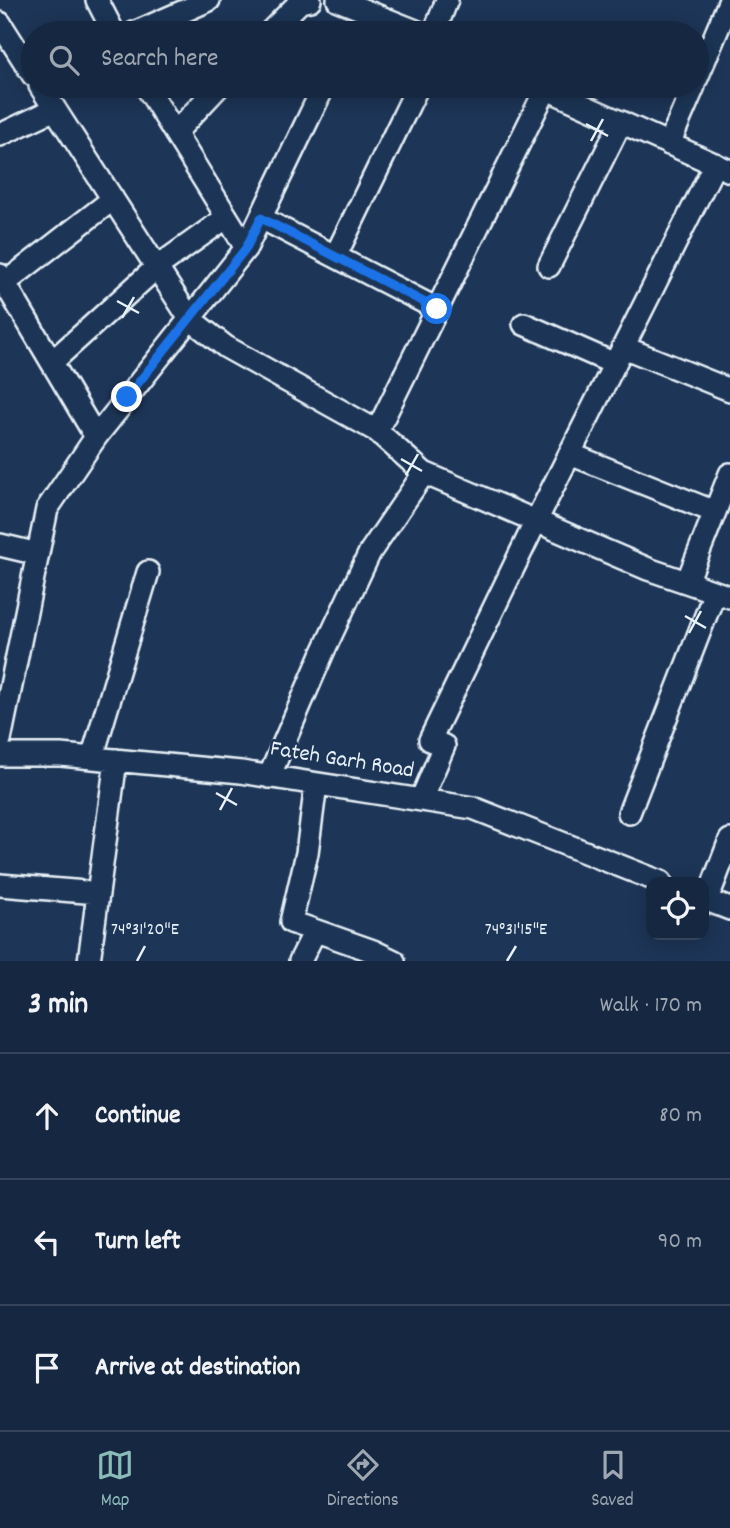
<!DOCTYPE html>
<html lang="en">
<head>
<meta charset="utf-8">
<style>
  body { margin:0; font-family:Dekko,sans-serif; background:#23344c; color:#f1f3f6 }
  .controls { position:absolute; right:21px; bottom:21px; display:grid; overflow:hidden; border-radius:14px; box-shadow:0 4px 18px #0003 }
  .controls button { width:63px; height:63px; display:grid; place-items:center; padding:0; border:0; border-bottom:2px solid #35445a; background:#162841; color:#f1f3f6; font:35px sans-serif }
  .stop { position:absolute; width:21px; height:21px; margin:-16px; border:5px solid #1a73e8; border-radius:50%; background:#fff }
  .stop.end { background:#1a73e8; border-color:#fff; box-shadow:0 2px 7px #0008 }
  .list { margin:0; padding:0; list-style:none }
  h2 { display:flex; justify-content:space-between; align-items:center; height:91px; margin:0; padding:0 28px; font-size:30px }
  h2 small { font-size:23px; font-weight:400; color:#9ea6b1 }
  .list li { display:grid; grid-template-columns:46px 1fr auto; gap:21px; align-items:center; box-sizing:border-box; height:126px; padding:0 28px; border-top:2px solid #35445a }
  .list b { display:block; font-size:26px; white-space:nowrap }
  .list em { font-size:23px; font-style:normal; color:#9ea6b1 }
  .icon { flex:none; width:38px; height:38px; fill:none; stroke:currentColor; stroke-width:2; stroke-linecap:round; stroke-linejoin:round }
  .map { position:relative; flex:none; width:730px; height:961px; overflow:hidden }
  .search { position:absolute; background:#162841; box-shadow:0 4px 18px #0003; left:21px; right:21px; top:21px; height:77px; display:flex; align-items:center; gap:18px; box-sizing:border-box; padding:0 24px; border-radius:38px; color:#9ea6b1; font-size:26px }
  .sheet { height:469px; background:#162841 }
  nav { display:flex; justify-content:space-around; align-items:center; box-sizing:border-box; height:98px; border-top:2px solid #35445a; background:#162841; font-size:19px; color:#9ea6b1 }
  nav a { display:grid; justify-items:center; gap:4px }
  nav .on { color:#8bbbb9 }
  .map>svg:first-child { display:block }
  .lines { fill:none; stroke-linecap:round; stroke-linejoin:round }
  .minor-casing { stroke:#e8f1f8; stroke-width:26 }
  .minor { stroke:#1d3557; stroke-width:21 }
  .route { stroke:#1a73e8; stroke-width:9 }
  .ticks { fill:none; stroke:#e8f1f8; stroke-width:2.5 }
  .labels { text-anchor:middle; dominant-baseline:central; stroke-width:5; stroke-linejoin:round; paint-order:stroke }
  .street-label { font-size:23px; fill:#e8f1f8; stroke:#1d3557 }
  .ticks-label { font-size:18px; text-anchor:middle; fill:#e8f1f8; stroke:#1d3557; stroke-width:5; stroke-linejoin:round; paint-order:stroke }
</style>
</head>
<body>
<div class="map">
<svg width="730" height="961" viewBox="0 0 730 961">
  <rect width="100%" height="100%" fill="#1d3557"/>
  <filter id="ink" filterUnits="userSpaceOnUse"><feTurbulence type="fractalNoise" baseFrequency=".0143" numOctaves="2"/><feDisplacementMap in="SourceGraphic" scale="14" xChannelSelector="R" yChannelSelector="G"/><feConvolveMatrix kernelMatrix="1 2 1 2 8 2 1 2 1" color-interpolation-filters="sRGB"/></filter>
  <g filter="url(#ink)">
    <g class="lines">
      <defs>
        <path id="minor" d="M97 0 114 33
          M338 0 421 33
          M0 23 33 75
          M134 33 209 0
          M269 33 300 2 310 0
          M434 33 447 0
          M697 78 730 0
          M40 86 190 319 226 347 377 431
          M146 86 246 248
          M540 86 730 171
          M175 133 219 86
          M0 135 55 109
          M669 144 694 86
          M261 218 437 309
          M336 255 418 86
          M549 266 621 122
          M0 275 96 437
          M5 283 113 199
          M524 324 615 364
          M623 347 730 390
          M52 362 157 267 227 217
          M570 454 715 512
          M424 473 648 569 730 597
          M0 545 38 554
          M687 582 730 474
          M0 740 47 509 96 437 246 248 324 86
          M0 755H61L241 772 473 808 661 882
          M92 758 148 572
          M269 777 323 652 370 552 424 473 377 431 546 89
          M316 784 307 853 291 922 373 951 394 961
          M421 800 444 746 430 740 536 521 715 164
          M629 813 715 592
          M0 885 98 893
          M704 899 730 909
          M707 900 730 840
          M89 961 116 760
          M300 961 315 931"/>
      </defs>
      <use href="#minor" class="minor-casing"/>
      <use href="#minor" class="minor"/>
    </g>
  </g>
  <g class="lines" filter="url(#ink)">
    <path class="route" d="M127 397 246 248 261 218 437 309"/>
  </g>
  <path class="ticks" d="M586 124 608 136M591 141 603 119M117 301 139 313M122 318 134 297M401 459 422 471M406 475 418 454M685 616 706 628M689 633 701 611M216 793 237 805M220 810 232 788M137 961 145 946M507 961 516 946"/>
  <g class="labels">
    <g class="street-label">
      <text transform="translate(342 761) rotate(9)">Fateh Garh Road</text>
    </g>
  </g>
  <g class="ticks-label">
    <text x="145" y="934">74°31'20"E</text>
    <text x="516" y="934">74°31'15"E</text>
  </g>
</svg>
<div class="controls">
<button><svg class="icon" aria-label="locate" viewBox="0 0 24 24"><circle cx="12" cy="12" r="6"/><path d="M12 2v4M12 18v4M2 12h4M18 12h4"/></svg></button>
</div>
<div class="stop" style="left:437px;top:309px"></div>
<div class="stop end" style="left:127px;top:397px"></div>
<div class="search"><svg class="icon" aria-label="search" viewBox="0 0 24 24"><circle cx="10" cy="10" r="6"/><path d="M15 15l6 6"/></svg>Search here</div>
</div>
<section class="sheet">
<h2>3 min<small>Walk · 170 m</small></h2>
<ul class="list">
<li><svg class="icon" aria-label="ahead" viewBox="0 0 24 24"><path d="M12 20V5M6 11l6-6 6 6"/></svg><div><b>Continue</b></div><em>80 m</em></li>
<li><svg class="icon" aria-label="left" viewBox="0 0 24 24"><path d="M17 20v-9H6M10 6l-5 5 5 5"/></svg><div><b>Turn left</b></div><em>90 m</em></li>
<li><svg class="icon" aria-label="arrive" viewBox="0 0 24 24"><path d="M6 21V4h12l-3 4 3 4H6"/></svg><div><b>Arrive at destination</b></div></li>
</ul>
</section>
<nav>
<a class="on"><svg class="icon" aria-label="map" viewBox="0 0 24 24"><path d="M3 6l6-2 6 2 6-2v14l-6 2-6-2-6 2zM9 4v14M15 6v14"/></svg>Map</a>
<a><svg class="icon" aria-label="directions" viewBox="0 0 24 24"><path d="M12 3l9 9-9 9-9-9zM9 14v-3h6M13 9l2 2-2 2"/></svg>Directions</a>
<a><svg class="icon" aria-label="saved" viewBox="0 0 24 24"><path d="M7 4h10v16l-5-4-5 4z"/></svg>Saved</a>
</nav>
</body>
</html>
